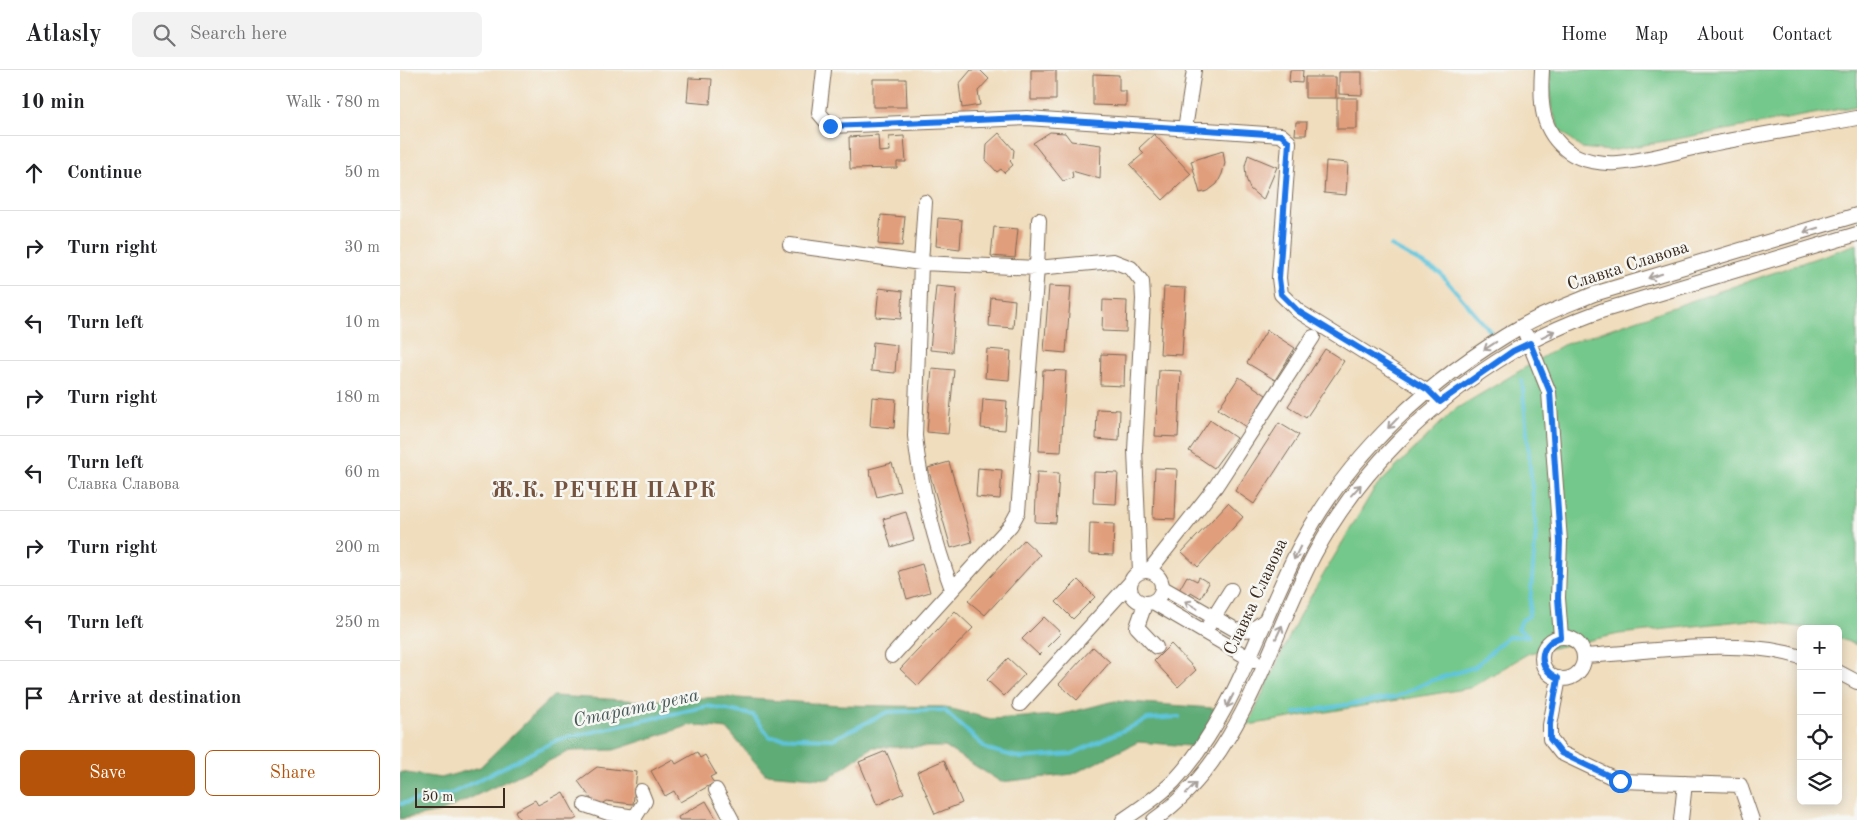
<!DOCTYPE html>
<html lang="en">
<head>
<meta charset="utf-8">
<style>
  body { margin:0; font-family:"Old Standard TT",serif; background:#f2f2f2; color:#202124 }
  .controls { position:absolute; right:15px; bottom:15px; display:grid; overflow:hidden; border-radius:8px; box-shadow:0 2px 12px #0003 }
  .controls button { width:45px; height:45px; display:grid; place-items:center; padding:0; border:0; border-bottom:1px solid #e0e0e0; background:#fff; color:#202124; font:25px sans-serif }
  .scale { position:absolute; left:15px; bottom:12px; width:90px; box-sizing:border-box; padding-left:5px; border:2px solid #3b2a1e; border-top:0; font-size:14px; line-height:18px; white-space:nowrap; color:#3b2a1e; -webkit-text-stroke:4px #f6f6f2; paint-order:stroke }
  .stop { position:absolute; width:15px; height:15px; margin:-11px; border:4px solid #1a73e8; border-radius:50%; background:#fff }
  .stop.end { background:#1a73e8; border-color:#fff; box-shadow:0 1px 5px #0008 }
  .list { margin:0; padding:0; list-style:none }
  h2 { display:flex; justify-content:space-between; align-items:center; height:65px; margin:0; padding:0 20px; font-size:21px }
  h2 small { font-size:16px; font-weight:400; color:#757577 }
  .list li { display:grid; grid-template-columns:32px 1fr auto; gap:15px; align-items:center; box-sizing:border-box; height:75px; padding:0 20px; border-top:1px solid #e0e0e0 }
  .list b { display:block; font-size:19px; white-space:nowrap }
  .list p { margin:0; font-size:16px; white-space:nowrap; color:#757577 }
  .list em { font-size:16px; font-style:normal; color:#757577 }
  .actions { display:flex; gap:10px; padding:15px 20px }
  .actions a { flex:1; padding:11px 0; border:1px solid #b45309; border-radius:8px; text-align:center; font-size:18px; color:#b45309 }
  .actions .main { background:#b45309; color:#fff }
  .icon { flex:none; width:28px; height:28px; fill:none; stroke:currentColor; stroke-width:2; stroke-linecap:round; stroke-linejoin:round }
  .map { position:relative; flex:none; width:1457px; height:750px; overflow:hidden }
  header { display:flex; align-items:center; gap:30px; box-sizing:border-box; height:70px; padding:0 25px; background:#fff; border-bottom:1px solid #e0e0e0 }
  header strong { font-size:24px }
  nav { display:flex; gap:28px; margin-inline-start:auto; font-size:18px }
  .search { width:350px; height:45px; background:#f2f2f2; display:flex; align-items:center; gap:12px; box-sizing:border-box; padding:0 18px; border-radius:8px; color:#757577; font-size:19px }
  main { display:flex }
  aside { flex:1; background:#fff }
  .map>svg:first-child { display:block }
  .green { fill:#74c88b; stroke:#587954 }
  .forest { fill:#5fac77; stroke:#4d6b4a }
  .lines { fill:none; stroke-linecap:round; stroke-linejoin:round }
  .stream { stroke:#5fc5dc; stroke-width:4 }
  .building { fill:#e09e7c }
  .minor-casing { stroke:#7a6956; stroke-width:16 }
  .minor { stroke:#fff; stroke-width:14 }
  .oneway { stroke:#a79f9a }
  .route { stroke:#1a73e8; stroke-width:6 }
  .labels { text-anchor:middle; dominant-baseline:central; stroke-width:5; stroke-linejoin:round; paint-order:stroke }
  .street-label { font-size:18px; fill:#3b2a1e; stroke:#f6f6f2 }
  .water-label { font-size:19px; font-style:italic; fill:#465857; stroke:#f6f6f2 }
  .district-label { font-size:22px; font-weight:bold; letter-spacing:1px; fill:#75533f; stroke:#f6f6f2 }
</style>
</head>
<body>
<header>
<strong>Atlasly</strong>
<div class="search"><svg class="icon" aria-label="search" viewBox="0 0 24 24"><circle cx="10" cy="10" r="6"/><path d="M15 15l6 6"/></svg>Search here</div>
<nav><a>Home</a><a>Map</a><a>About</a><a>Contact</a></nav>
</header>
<main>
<aside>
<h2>10 min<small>Walk · 780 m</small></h2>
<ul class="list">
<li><svg class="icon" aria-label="ahead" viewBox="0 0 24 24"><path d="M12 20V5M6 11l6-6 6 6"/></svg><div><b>Continue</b></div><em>50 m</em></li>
<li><svg class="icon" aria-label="right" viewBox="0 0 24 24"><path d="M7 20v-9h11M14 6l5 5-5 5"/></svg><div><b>Turn right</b></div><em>30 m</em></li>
<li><svg class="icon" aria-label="left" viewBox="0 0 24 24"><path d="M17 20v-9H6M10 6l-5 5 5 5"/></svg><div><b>Turn left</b></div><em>10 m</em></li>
<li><svg class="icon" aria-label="right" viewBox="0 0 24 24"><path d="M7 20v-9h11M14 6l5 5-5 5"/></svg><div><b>Turn right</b></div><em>180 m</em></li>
<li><svg class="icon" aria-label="left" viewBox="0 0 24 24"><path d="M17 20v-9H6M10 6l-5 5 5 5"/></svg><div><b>Turn left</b><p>Славка Славова</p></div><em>60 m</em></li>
<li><svg class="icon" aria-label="right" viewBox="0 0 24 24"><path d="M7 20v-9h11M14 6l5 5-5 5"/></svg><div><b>Turn right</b></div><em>200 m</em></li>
<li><svg class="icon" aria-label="left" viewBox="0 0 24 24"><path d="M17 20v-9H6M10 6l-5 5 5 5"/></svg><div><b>Turn left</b></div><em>250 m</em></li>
<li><svg class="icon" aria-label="arrive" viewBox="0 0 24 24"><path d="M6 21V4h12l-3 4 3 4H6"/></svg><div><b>Arrive at destination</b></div></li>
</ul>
<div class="actions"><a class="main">Save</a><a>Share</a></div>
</aside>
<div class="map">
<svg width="1457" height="750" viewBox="0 0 1457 750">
  <rect width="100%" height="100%" fill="#f6f6f2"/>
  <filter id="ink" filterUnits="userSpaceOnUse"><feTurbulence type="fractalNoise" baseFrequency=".02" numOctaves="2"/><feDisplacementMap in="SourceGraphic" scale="10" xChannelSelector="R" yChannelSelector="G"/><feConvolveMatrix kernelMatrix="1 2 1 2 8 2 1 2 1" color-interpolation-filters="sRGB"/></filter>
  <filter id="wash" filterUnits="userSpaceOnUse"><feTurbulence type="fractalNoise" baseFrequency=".0096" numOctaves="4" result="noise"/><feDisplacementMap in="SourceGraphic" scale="20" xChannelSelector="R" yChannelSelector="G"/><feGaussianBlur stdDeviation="1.12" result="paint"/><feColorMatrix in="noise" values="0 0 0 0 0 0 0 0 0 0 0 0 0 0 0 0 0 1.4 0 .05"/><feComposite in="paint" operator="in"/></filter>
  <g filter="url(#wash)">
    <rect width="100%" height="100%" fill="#f0ddbd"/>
    <path class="green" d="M1150 0H1457V36L1210 81 1181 78 1160 60 1151 37Z
      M1457 174V575L1438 568V559H1414L1350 550 1219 564 1129 583 1070 618 848 655 899 546 974 419 1054 340 1163 275Z"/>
    <path class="forest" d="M153 626 243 631 323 627 440 635 544 637 591 649 659 645 715 631 826 639 801 677 738 672 673 704 601 712 545 677H472L428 709 365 704 327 659 291 655 214 680 170 681 41 742 0 749V702L41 708 80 697Z"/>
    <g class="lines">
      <path class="stream" d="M991 176 1040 203 1090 261
        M1122 311 1136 460 1129 546 1122 550 1118 559 1129 566
        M895 643 996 627 1030 611 1075 597 1107 567 1129 566
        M0 734 53 723 157 670 308 636 353 645 370 667 433 669 488 642 544 640 587 679 621 688 672 684 748 649 779 647"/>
    </g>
    <g id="blocks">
      <path class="building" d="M571 0H580L589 9 578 21 580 35 562 38 559 14Z
        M631 0H656V30H631Z
        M890 0H903L902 13 889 12Z
        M939 2H962V25L939 24Z
        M693 4 719 5V21H726V36L693 35Z
        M905 7H936V28H905Z
        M289 8 312 9 310 34 287 32Z
        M473 9H506L507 37H473Z
        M937 28H957V59H937Z
        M896 52H907L906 65H895Z
        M650 62 665 63 671 71 701 75 700 109 672 101 673 108 663 111 633 73Z
        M599 63 614 80 613 88 610 91 613 95 604 103 601 99 597 102 586 90 587 74Z
        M754 64 791 104 763 130 730 95 744 83 739 78Z
        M478 65 479 82 490 81 489 67 504 66 506 92H497V98L450 99 449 67Z
        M823 81 825 93 822 104 817 114 808 121 800 123 791 91Z
        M848 85 877 97 863 130 850 119 846 108 845 96Z
        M926 91 948 93 946 125 924 123Z
        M481 145 505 147 502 176 478 174Z
        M538 148 562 150 560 179 536 176Z
        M594 157 618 159 615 188 591 186Z
        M536 216 557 218 552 282 530 280Z
        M649 216 671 217 666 283 644 281Z
        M764 217 786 218 782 285 760 284Z
        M479 218 503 221 501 249 476 247Z
        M591 227 615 230 613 258 589 256Z
        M703 230 727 231 726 262 702 261Z
        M867 260 895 278 875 310 847 293Z
        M473 272 497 275 495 303 471 301Z
        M587 279 611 281 609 310 585 308Z
        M925 279 944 291 906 348 888 336Z
        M701 284 725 285 724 316 700 315Z
        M532 298 554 300 548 364 527 362Z
        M643 300 666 301 661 382 639 381Z
        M759 300 781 301 778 367 755 366Z
        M839 307 866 325 846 357 818 339Z
        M472 327 496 329 494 358 470 356Z
        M583 329 607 331 605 360 581 358Z
        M697 339 720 340 719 371 696 369Z
        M810 350 836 368 814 398 789 381Z
        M879 353 899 365 854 434 835 421Z
        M549 392 572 472 551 478 528 398Z
        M492 393 500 421 477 427 469 399Z
        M578 398 602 400 600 429 576 427Z
        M755 398 777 399 775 449 753 448Z
        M637 402 659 403 656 453 635 452Z
        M694 402 718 403 716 434 693 433Z
        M828 433 843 447 798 497 782 482Z
        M506 442 514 470 491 477 483 449Z
        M690 453 714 454 713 485 689 484Z
        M624 470 640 485 585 545 568 531Z
        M522 494 530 522 507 529 499 501Z
        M787 506 797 511 799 507 809 513 801 528 791 522 790 525 779 520Z
        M678 510 695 527 673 549 656 532Z
        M555 541 573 558 518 616 500 599Z
        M644 547 661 563 639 585 622 569Z
        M771 574 796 600 778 617 754 591Z
        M693 577 710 592 677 630 659 614Z
        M608 588 625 604 604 626 587 610Z
        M486 681 504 723 477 735 459 692Z
        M297 682 300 688 305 685 316 704 310 707 314 713 280 732 274 721 265 726 251 701 273 689 276 694Z
        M544 690 562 733 535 744 517 702Z
        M197 697 237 702 233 734 206 731 197 737 178 711Z
        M163 722 177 748 174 750H120L115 741 135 730 138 735Z
        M306 731 317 750H279L278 747Z"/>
    </g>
  </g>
  <g filter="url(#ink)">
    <use href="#blocks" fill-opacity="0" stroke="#7a6956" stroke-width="1"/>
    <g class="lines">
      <defs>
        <path id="minor" d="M424 0 419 43 430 56 627 48 881 65 889 72 879 208 881 224 898 241 1033 325
          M1142 0C1140 32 1140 61 1169 82 1182 91 1202 94 1217 93 1246 91 1277 81 1307 75 1357 65 1407 57 1457 48
          M785 59 794 0
          M525 132 521 193 515 366C520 414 535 474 552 519
          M390 175 521 193 637 198 713 191 731 198 742 212 743 229 735 380 740 502
          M1126 265 1149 322 1160 471 1158 528 1161 567
          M730 517a16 16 0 1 1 32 0a16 16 0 1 1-32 0Z
          M749 501 816 416 913 267
          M763 518 836 560C849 561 855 559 864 551
          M753 532 854 591
          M745 534 737 557 756 577
          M809 555 831 520
          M1142 588a21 21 0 1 1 42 0a21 21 0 1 1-42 0Z
          M492 586 611 455 618 442 637 198 639 150
          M1184 586C1249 582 1339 567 1401 587
          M1438 602 1457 612
          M1159 608 1150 655V669L1161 683 1220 711 1340 715 1352 750
          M620 634 730 513
          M316 720 332 750
          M185 735 208 743 235 747V750
          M235 747 245 731 241 721
          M723 750C741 738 759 726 774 711 835 646 859 554 900 476 949 383 1031 308 1122 256 1144 243 1170 234 1194 224L1457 145
          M754 750C843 687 866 577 914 485 958 402 1032 330 1112 282 1140 265 1171 252 1201 241L1457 164
          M1281 750 1285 713"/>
      </defs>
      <use href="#minor" class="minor-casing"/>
      <use href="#minor" class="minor"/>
    </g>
    <defs><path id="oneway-shaft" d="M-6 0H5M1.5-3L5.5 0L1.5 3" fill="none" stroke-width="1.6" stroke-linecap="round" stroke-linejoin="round" transform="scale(1.25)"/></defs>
    <g class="oneway">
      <use href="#oneway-shaft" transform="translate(1411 160) rotate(163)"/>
      <use href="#oneway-shaft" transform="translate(1255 206) rotate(163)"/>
      <use href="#oneway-shaft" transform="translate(1148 264) rotate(-26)"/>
      <use href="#oneway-shaft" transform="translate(1090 276) rotate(147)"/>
      <use href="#oneway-shaft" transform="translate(993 353) rotate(134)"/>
      <use href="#oneway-shaft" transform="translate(956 420) rotate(-48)"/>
      <use href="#oneway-shaft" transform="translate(897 483) rotate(116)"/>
      <use href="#oneway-shaft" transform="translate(791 535) rotate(-150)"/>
      <use href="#oneway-shaft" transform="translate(879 562) rotate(-65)"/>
      <use href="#oneway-shaft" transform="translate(830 631) rotate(116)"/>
      <use href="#oneway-shaft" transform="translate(791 718) rotate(-47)"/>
    </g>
  </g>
  <g class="lines" filter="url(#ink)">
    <path class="route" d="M430 56 626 48 881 65 889 72 879 208 881 224 898 241 1028 320 1040 332 1113 281 1130 273 1150 322 1160 471 1158 528 1161 567C1138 573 1136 599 1158 608L1150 654V669L1161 683 1220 711"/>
  </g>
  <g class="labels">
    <g class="street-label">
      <text transform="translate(1228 196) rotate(-18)">Славка Славова</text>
      <text transform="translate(856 527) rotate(-65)">Славка Славова</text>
    </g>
    <g class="water-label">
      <text transform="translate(236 639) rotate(-12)">Старата река</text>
    </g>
    <g class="district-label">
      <text x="204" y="421">Ж.К. РЕЧЕН ПАРК</text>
    </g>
  </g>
</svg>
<div class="controls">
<button>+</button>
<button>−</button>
<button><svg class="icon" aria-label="locate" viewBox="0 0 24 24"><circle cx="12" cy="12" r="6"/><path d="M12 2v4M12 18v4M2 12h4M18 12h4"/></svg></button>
<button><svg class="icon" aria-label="layers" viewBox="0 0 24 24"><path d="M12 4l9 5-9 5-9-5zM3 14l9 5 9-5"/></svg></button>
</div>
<div class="scale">50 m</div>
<div class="stop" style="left:1220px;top:711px"></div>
<div class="stop end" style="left:430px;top:56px"></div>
</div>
</main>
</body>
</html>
